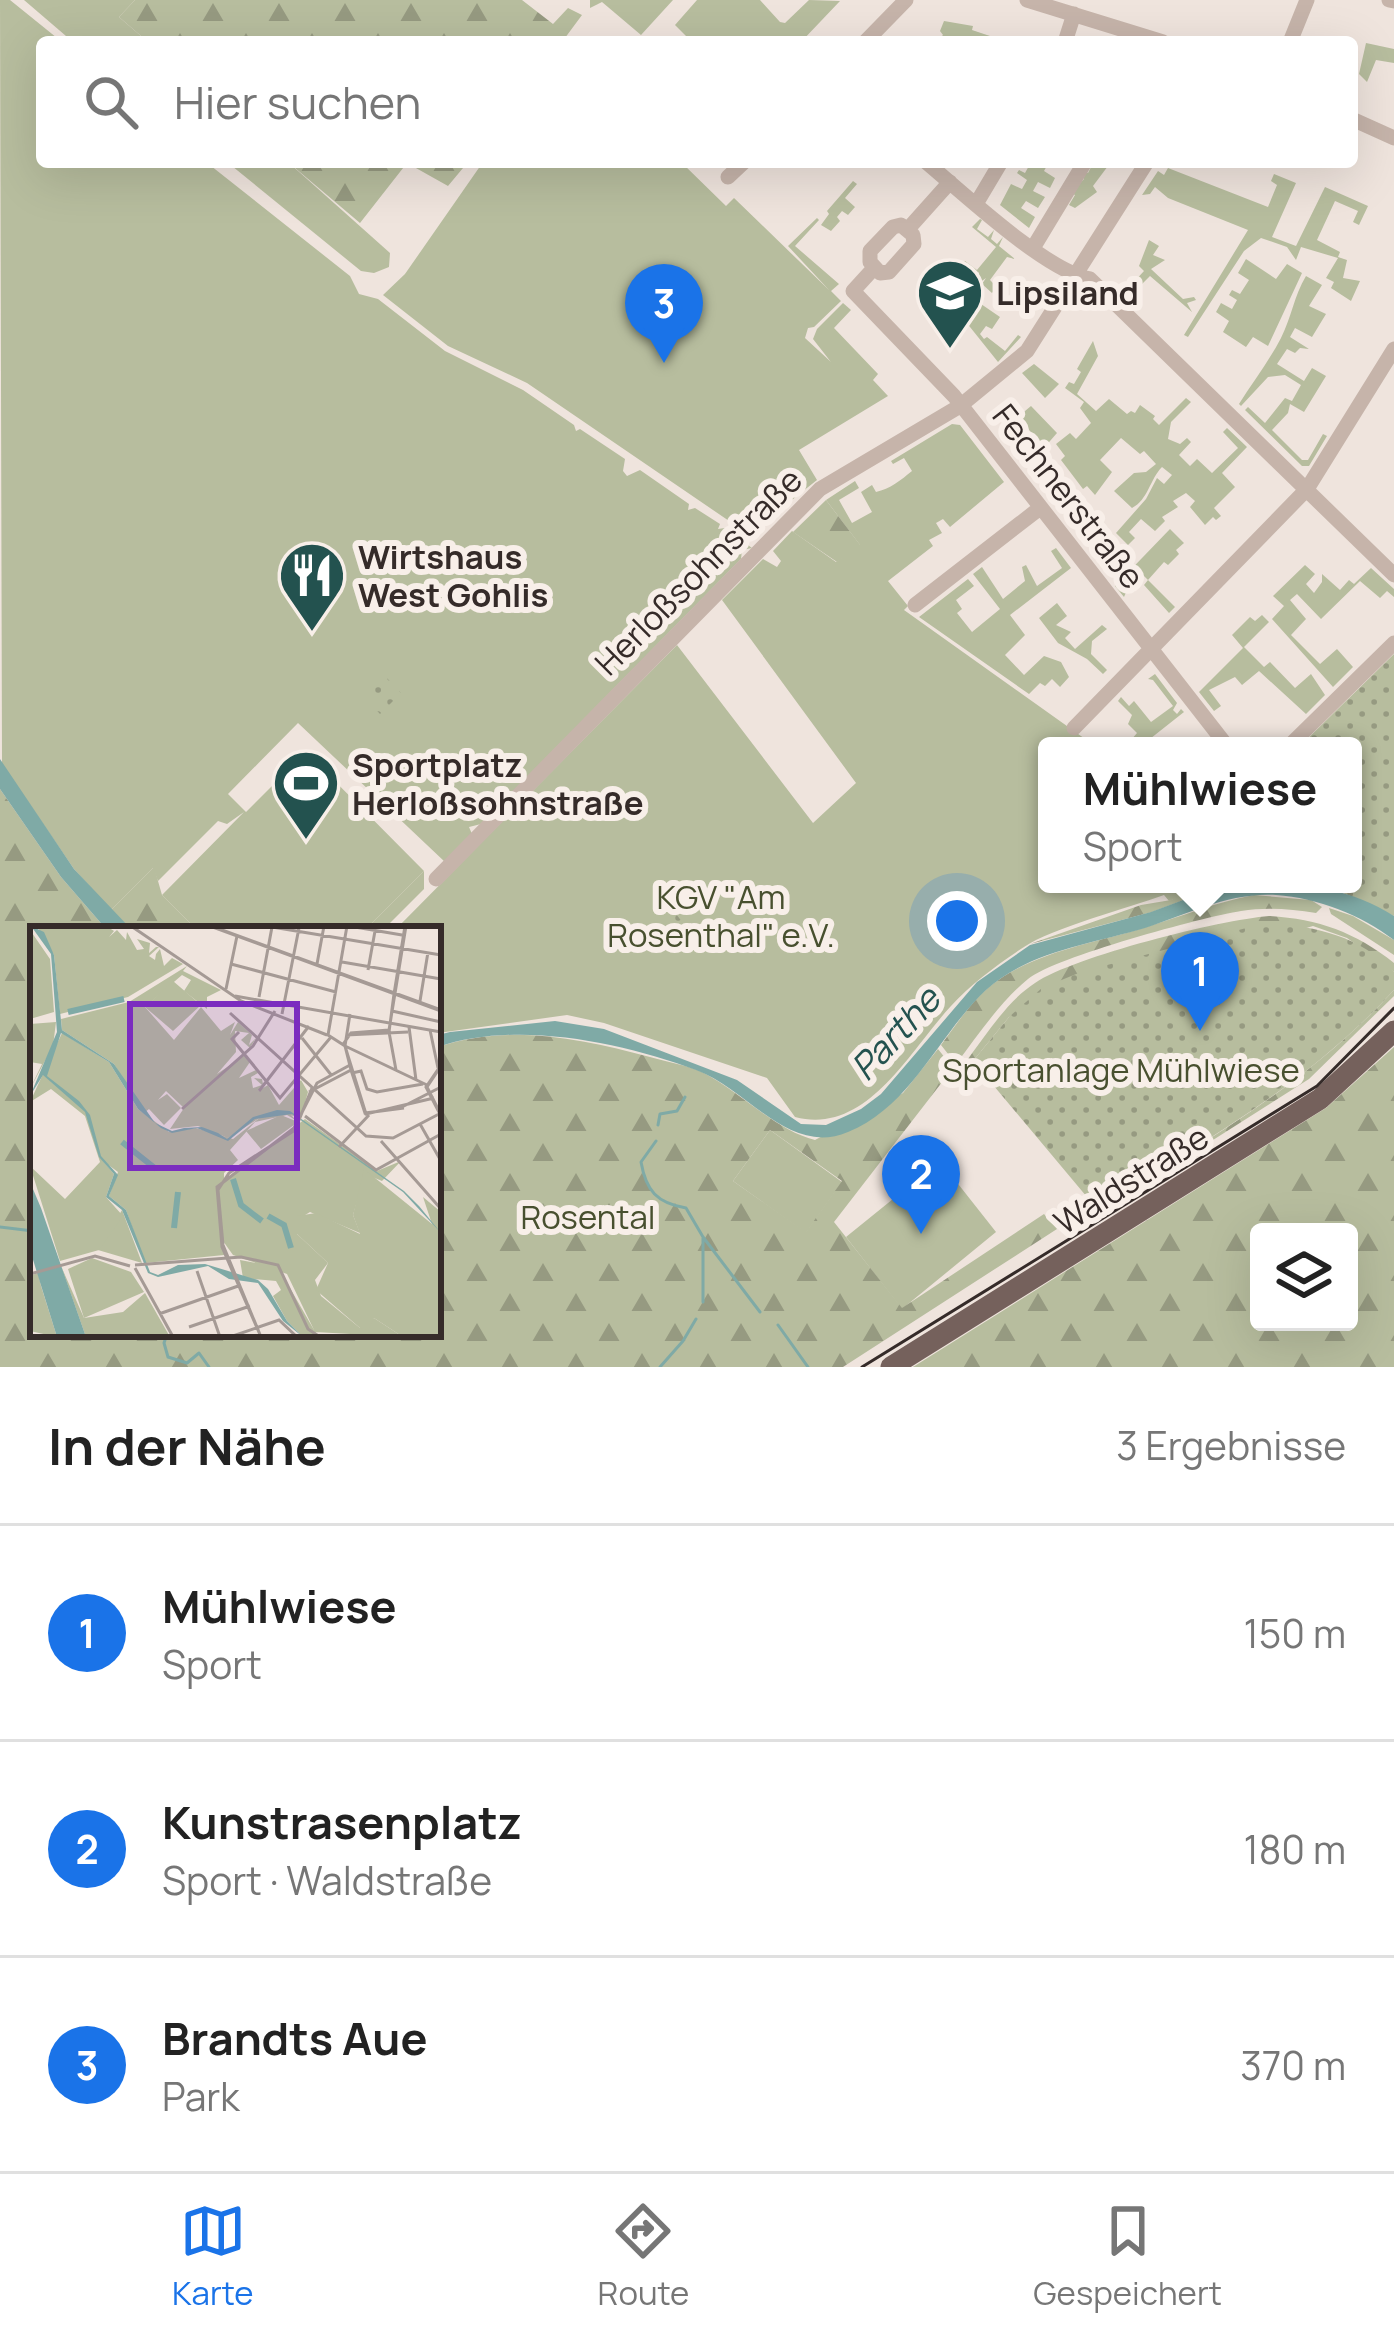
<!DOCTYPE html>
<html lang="de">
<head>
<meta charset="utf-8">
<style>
  body { margin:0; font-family:Manrope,sans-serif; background:#f2f2f2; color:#222 }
  .controls { position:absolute; right:36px; bottom:36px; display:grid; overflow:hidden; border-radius:12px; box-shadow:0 12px 48px #0002 }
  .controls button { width:108px; height:108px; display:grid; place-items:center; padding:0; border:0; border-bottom:3px solid #e0e0e0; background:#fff; color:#222; font:60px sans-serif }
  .you { position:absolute; left:957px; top:921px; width:42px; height:42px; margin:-30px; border:9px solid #fff; border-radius:50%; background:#1a73e8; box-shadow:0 0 0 18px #1a73e833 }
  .badge { display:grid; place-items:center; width:78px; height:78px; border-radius:50%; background:#1a73e8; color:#fff; font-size:39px; font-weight:700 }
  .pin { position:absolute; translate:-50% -99px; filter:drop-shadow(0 3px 6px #0008) }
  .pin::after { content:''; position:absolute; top:63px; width:42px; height:36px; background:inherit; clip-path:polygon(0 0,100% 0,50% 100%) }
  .popup { position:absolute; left:1038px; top:737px; width:324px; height:156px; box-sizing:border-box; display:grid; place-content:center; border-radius:12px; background:#fff; filter:drop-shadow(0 3px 9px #0005); font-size:39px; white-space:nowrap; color:#767676 }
  .popup b { font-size:45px; color:#222 }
  .popup::after { content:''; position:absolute; left:50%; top:100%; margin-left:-24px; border:24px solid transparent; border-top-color:#fff }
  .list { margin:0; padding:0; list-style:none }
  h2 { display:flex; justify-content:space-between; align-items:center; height:156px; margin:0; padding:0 48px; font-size:51px }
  h2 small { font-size:39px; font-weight:400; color:#767676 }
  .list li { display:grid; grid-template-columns:78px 1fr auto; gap:36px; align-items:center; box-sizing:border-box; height:216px; padding:0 48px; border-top:3px solid #e0e0e0 }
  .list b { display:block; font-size:45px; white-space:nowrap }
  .list p { margin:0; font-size:39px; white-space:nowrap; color:#767676 }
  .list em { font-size:39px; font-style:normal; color:#767676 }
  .icon { flex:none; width:66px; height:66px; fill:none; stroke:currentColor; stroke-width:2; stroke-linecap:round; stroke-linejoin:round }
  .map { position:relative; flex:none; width:1394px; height:1367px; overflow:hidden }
  .search { position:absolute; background:#fff; box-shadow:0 12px 48px #0002; left:36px; right:36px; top:36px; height:132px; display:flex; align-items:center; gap:30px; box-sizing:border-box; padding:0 42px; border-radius:12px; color:#767676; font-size:45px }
  .sheet { height:804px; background:#fff }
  nav { display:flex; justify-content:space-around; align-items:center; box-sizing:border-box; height:168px; border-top:3px solid #e0e0e0; background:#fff; font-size:33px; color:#767676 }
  nav a { display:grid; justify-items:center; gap:6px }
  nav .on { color:#1a73e8 }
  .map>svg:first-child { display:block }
  .green { fill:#b7bd9e }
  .forest { fill:url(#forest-firs); fill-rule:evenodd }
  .park { fill:url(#park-dots) }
  .water { fill:#7faaa6 }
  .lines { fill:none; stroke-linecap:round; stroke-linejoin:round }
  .stream { stroke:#7faaa6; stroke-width:3 }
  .minor { stroke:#c6b4aa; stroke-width:15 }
  .major { stroke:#75615c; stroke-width:21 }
  .tram { stroke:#352b29; stroke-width:3 }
  .labels { text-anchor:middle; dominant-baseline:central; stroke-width:12; stroke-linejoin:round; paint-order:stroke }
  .poi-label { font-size:33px; font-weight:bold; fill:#352b29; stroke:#f8efe9; text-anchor:start }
  .street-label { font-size:33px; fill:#352b29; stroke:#f8efe9 }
  .park-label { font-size:33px; fill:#48502f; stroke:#f8efe9 }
  .water-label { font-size:36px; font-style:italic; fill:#23524f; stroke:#f8efe9 }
  .inset-river { fill:none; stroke:#7faaa6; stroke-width:6 }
  .inset-road { fill:none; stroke:#a59a95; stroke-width:3 }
  .view { fill:#7b2cbf; fill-opacity:0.15; stroke:#7b2cbf; stroke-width:6 }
  .inset-edge { fill:none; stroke:#352b29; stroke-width:6 }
</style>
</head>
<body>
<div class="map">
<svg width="1394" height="1367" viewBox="0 0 1394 1367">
  <defs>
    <pattern id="forest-firs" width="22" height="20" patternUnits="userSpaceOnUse" patternTransform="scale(3)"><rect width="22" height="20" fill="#b7bd9e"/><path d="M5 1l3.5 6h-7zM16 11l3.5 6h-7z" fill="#969a81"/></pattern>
    <pattern id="park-dots" width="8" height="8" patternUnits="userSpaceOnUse" patternTransform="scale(3)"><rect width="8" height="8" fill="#b7bd9e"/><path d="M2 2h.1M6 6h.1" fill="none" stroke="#969a81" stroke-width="1.8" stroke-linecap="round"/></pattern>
  </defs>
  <rect width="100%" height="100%" fill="#efe4dd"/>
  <path class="green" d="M0 0H10L62 42H42V162H206L350 276 359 294 378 299 445 351 523 390 574 425 576 431 580 429 625 459 623 471 627 476 640 470 689 504 688 510 695 508 720 524 718 529 725 528 752 548 742 550 741 559 481 824 469 827 472 834 445 862 298 723 228 794 246 812 306 752 424 871 366 929H196L162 895 244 812 227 824 218 821 158 881 153 868 111 910 74 869 2 764Z
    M24 0H135L119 17 148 42H73Z
    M590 0H673L641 35 602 2 590 8Z
    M697 0H760L780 22 785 23 809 0 840 1 801 42H692L675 25Z
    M944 21 973 26 972 30 990 36 987 40 992 42H936L943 35 940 31Z
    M1366 43 1394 49V63L1376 60 1367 82 1359 74Z
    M227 162H288L390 253 389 267 374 273 361 271Z
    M483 162H681L726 206 734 198 829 290 788 246 817 218 819 220 795 246 839 284 831 291 841 301 814 327 808 328 805 338 831 362 859 398 813 339 817 329 843 303 851 310 834 328 878 374 873 380 888 396 799 450 817 480 778 511 754 538 527 383 448 346 383 295 405 274Z
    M1043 162H1049L1044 171 1055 178 1050 188 1038 182 1033 191 1045 197 1038 208 1026 201 1021 208 1035 217 1029 228 1000 205 1011 184 1022 189 1027 180 1017 173 1019 170 1025 173 1030 164 1035 167Z
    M1089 162H1111L1093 186 1097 192 1075 208 1069 205 1075 195 1071 193 1084 179V171L1088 173 1092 165Z
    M1168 168 1268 207 1277 185 1271 181 1274 174 1296 183 1272 237 1296 246 1325 187 1368 206 1359 225 1353 222 1358 211 1335 201 1317 240 1340 252 1338 257 1347 260 1343 278 1360 281 1351 301 1331 288 1334 282 1326 278 1338 258 1301 247 1296 260 1287 247 1261 238 1244 251 1188 337 1184 335 1248 230 1168 198 1155 187 1150 194 1142 195 1158 171 1164 175Z
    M853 181 857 184 845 198 855 207 848 215 842 211 837 217 840 221 831 231 821 225 829 214 827 211Z
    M980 219 982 220 977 229 988 237 994 230 991 239 997 244 1003 237 999 246 1015 259 1007 257 990 280 997 287 992 293 982 284 986 278 979 283V272L973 278 960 267 965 261 977 270 996 247 972 227Z
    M1149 240 1159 246 1153 255 1165 260 1151 269 1183 299 1194 297 1196 300 1187 303 1192 312 1150 276 1137 289 1132 284 1144 271 1139 266Z
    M1246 259 1276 279 1287 264 1302 273 1268 346 1253 337 1246 347 1223 332 1229 321 1216 312 1221 303 1232 309 1237 300 1229 295 1232 290 1240 294 1249 280 1238 273Z
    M1306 276 1322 285 1309 306 1326 314 1312 337 1295 328 1290 337 1309 349 1300 348 1295 353 1287 349 1277 364 1304 381 1312 368 1326 376 1304 412 1290 404 1288 413 1272 430 1302 460H1308L1323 434 1327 436 1309 466H1302L1245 410 1248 407 1265 423 1285 398 1292 401 1301 385 1285 375 1268 377 1241 406 1239 404C1253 382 1269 361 1281 338 1292 316 1294 296 1306 276Z
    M981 304 1000 317 992 329 986 326 980 334 984 339 987 337 1005 351 1018 335 1021 337 998 362 966 322Z
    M1093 341 1098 356 1077 394 1096 411 1109 399 1127 414 1131 411 1135 413 1140 405 1155 416 1153 419 1159 425 1186 398 1191 402 1171 422 1168 439 1180 444 1187 438 1191 442 1179 455 1190 466 1197 459 1212 473 1238 448 1223 432 1227 428 1247 447 1222 473 1235 487 1214 508 1221 516 1216 520 1213 517 1205 525 1190 507 1195 501 1186 493 1173 501 1178 507 1162 517 1165 521 1155 531 1141 519 1129 532 1135 538 1128 545 1116 533 1146 499 1157 478 1164 484 1172 475 1162 467C1150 479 1148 500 1132 508L1114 491 1134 473 1146 472 1156 464 1144 451 1140 454 1121 438 1100 460 1112 472 1095 495 1087 486 1083 489 1061 460 1065 456 1056 444 1070 433 1076 439 1091 423 1080 408 1084 402 1065 388 1069 382 1074 384 1081 372 1077 369Z
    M1034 364 1059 384 1045 398 1022 373Z
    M1031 406 1057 433 1043 449 1019 416Z
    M952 424 960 425 1004 482 950 527 943 519 936 523 942 533 929 540 933 546 888 581 908 606 904 610 1095 746H1047V884H1216L1169 901 1164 895C1128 908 1052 928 1024 947 999 963 971 984 951 1006 910 1050 867 1136 795 1117L767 1078 604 1023 567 1015 438 1033V929H396L677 645 813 823 856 783 722 600 763 559 777 567 781 561 773 551 792 531 836 562 860 545 826 500 855 481 859 488 839 500 852 523 872 512 861 492 872 485 876 492C890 489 901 480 912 471L904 458 893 464 891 461Z
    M1170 529 1184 543 1176 550 1179 554 1168 565 1164 562 1148 580 1175 607 1169 613 1144 585 1148 580 1140 572 1132 579 1124 597 1115 586Z
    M1056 548 1071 568 1010 615 1025 635 1005 655 1024 675 1044 656 1061 662 1069 677 1060 687 1052 679 1045 686 1040 683 1029 694 919 617 968 579 974 586 956 600 962 609 957 613 972 632 1000 609 973 574 982 567 1003 599 1025 581 1022 567 1026 565 1037 586 1062 568 1051 551Z
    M1305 565 1315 574 1306 584 1314 593 1322 582V574L1340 590 1349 580 1354 584 1371 568 1394 589V597L1387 591 1380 598 1360 581 1321 619 1297 594 1290 600 1306 619 1291 635 1320 664 1337 649 1353 667 1333 687 1272 619 1284 606 1273 596Z
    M1057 603 1067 616 1056 625 1071 632 1065 638 1075 649 1102 625 1107 629 1092 641 1091 654 1107 670 1103 674 1087 659 1058 643 1039 618Z
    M1262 615 1269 622 1244 647 1264 667 1270 662 1295 688 1311 674 1325 695 1306 714 1259 671 1242 685 1235 677 1209 690 1221 706 1214 711 1199 692 1243 648 1232 635 1250 617 1255 621Z
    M1155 674 1177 703 1173 710 1177 714 1181 709 1184 712 1141 746H1132L1131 740 1137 733 1128 724 1132 715 1118 701 1121 697 1129 706 1134 701 1151 722 1173 706 1153 680 1148 679Z
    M1329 908 1353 916 1394 940V955L1331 914Z
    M770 1130 842 1182 806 1233 733 1181Z
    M940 1161 996 1232 902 1309 846 1237Z"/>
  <path class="forest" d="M135 0H522L553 24 568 8 582 15 562 42H148L119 17Z
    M288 162H468L448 186 407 163 360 223Z
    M826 500 861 546 837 562 793 532Z
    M0 789 61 877 106 929H33V1334H438V1047C508 1023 581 1039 650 1057 667 1062 688 1065 704 1073 740 1092 777 1131 815 1140L903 1093 938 1049 953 1068 834 1222 902 1308 1044 1214 1057 1229 843 1367H0ZM770 1130 842 1181 806 1232 733 1181Z
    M154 867 162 895 196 929H131L111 910Z
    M424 871V889L384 929H366Z
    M1207 884H1226L1152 912 1030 944 1141 905 1171 900Z
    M1254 895 1311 900 1322 907 1316 913C1291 909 1266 907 1241 911 1203 917 1055 957 1028 979 1000 1002 978 1035 956 1064L941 1045C956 1025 970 1003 989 987 1034 951 1093 944 1146 927 1183 916 1216 902 1254 895Z
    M1269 916C1318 919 1355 932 1394 963V972L1347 938 1313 926 1009 1017 973 1061 967 1060C987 1034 1007 1001 1035 983 1075 956 1220 920 1269 916Z
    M1394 990V996L1309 1079 1103 1210 1097 1209C1205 1141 1307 1085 1394 990Z
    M1394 1047V1367H913L1326 1108ZM1259 1232H1349V1322H1259Z"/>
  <path class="park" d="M1394 654V916L1339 891 1311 884H1353V746H1300Z
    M384 675 401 693 380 714 369 702 376 695 370 689Z
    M663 914H676L690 932 670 948 659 934Z
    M1265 923C1314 926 1359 935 1394 972V990C1307 1085 1204 1141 1097 1209L973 1061 1009 1017 1042 988 1081 972Z"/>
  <path class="water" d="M0 759 74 869 131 929H106L61 877 0 789Z
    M1226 884C1289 884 1338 881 1394 916V940C1361 915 1318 898 1276 895 1230 892 1188 914 1145 928 1092 944 1029 951 986 990 938 1035 912 1106 848 1132 789 1157 748 1089 696 1070 621 1042 516 1020 438 1047V1035L450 1032 555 1021 604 1029 737 1080 801 1124 826 1125 861 1109 881 1094 977 982 1030 945 1151 912Z"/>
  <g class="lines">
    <path class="stream" d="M658 1125 660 1114 677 1111 685 1097
      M656 1141 641 1162C646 1191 657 1203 686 1208L703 1237 760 1312
      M0 1227 33 1231
      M703 1238V1302
      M778 1325 808 1367
      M167 1334 164 1343 168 1357 187 1363 199 1353 209 1367
      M660 1367 683 1341 696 1319"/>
    <path class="minor" d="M1027 0 1163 42
      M1389 0 1394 1
      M865 42 906 0
      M1065 42 1074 14
      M1290 42 1307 0
      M1352 119 1394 138
      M926 162C963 193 1046 271 1090 279L1394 575
      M728 177 744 162
      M976 204 1001 162
      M901 225 913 235 914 244 889 272 880 273 870 262V251L893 227Z
      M908 229 950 182
      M1033 248 1085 162
      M874 268 853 291 954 396 1227 746
      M915 605 1040 508
      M1074 728 1307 489 1394 349
      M1289 746 1394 643
      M436 879 820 489 960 406 1027 351 1147 162"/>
    <path class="major" d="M891 1367 1320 1099 1394 1031"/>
    <path class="tram" d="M862 1367 1317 1086 1394 1008"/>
  </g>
  <defs>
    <symbol id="school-pin" viewBox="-11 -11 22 30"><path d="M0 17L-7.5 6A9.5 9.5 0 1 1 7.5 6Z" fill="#23524f" stroke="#f8efe9"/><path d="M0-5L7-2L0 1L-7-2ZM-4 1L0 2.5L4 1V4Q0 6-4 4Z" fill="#fff"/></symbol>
    <symbol id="restaurant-pin" viewBox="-11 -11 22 30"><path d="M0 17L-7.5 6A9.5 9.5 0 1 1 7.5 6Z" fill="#23524f" stroke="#f8efe9"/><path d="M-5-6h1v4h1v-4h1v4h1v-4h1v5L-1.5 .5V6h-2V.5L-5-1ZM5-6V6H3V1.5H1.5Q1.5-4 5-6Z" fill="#fff"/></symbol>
    <symbol id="stadium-pin" viewBox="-11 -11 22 30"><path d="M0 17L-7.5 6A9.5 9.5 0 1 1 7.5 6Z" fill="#23524f" stroke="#f8efe9"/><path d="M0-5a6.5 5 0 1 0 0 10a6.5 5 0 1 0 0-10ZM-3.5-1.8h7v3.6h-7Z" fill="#fff"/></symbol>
  </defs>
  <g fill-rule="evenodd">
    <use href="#school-pin" x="912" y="254" width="76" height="104"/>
    <use href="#restaurant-pin" x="274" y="537" width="76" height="104"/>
    <use href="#stadium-pin" x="268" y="745" width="76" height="104"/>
  </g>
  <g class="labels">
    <g class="poi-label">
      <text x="996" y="292">Lipsiland</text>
      <text x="358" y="556">Wirtshaus<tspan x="358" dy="38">West Gohlis</tspan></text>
      <text x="352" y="764">Sportplatz<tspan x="352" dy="38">Herloßsohnstraße</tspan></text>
    </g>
    <g class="street-label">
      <text transform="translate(1069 496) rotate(52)">Fechnerstraße</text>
      <text transform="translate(698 571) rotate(-45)">Herloßsohnstraße</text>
      <text transform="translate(1131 1179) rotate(-32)">Waldstraße</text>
    </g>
    <g class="park-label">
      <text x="721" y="896">KGV "Am<tspan x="721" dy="38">Rosenthal" e.V.</tspan></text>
      <text x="1121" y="1069">Sportanlage Mühlwiese</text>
      <text x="588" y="1216">Rosental</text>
    </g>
    <g class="water-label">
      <text transform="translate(895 1033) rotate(-47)">Parthe</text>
    </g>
  </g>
  <g transform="translate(30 926)">
    <rect width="411" height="411" fill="#efe4dd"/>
    <path d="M7 0H76L84 5 79 11 87 4 96 14 97 6 107 24 114 23 107 13 120 17 119 27 126 21H129L119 30 125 34 126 28 130 23 134 40 142 32 153 38 98 71 30 88 24 29ZM0 4 20 33 24 86 0 93ZM157 40 153 45 191 64 177 71V83L154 65 161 54 152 49 115 81 144 114 171 81 191 105 205 96 200 109 208 96 222 109 219 119 226 112 220 122 211 114 219 107 205 105 206 126 187 148 215 129 220 136 209 152 226 144 233 152 228 147 221 151 223 162 232 159 224 152 232 153 233 158 228 165 238 159 249 179 271 154 278 166 271 191 239 186 198 212 168 200 140 203 154 182 136 165 128 174 137 168 151 182 134 199 119 183 114 187 84 138 32 104 31 93 99 76ZM26 96 23 120 0 163 12 138 0 136V98ZM92 284 112 337 68 324ZM62 332 101 346 114 366 54 392 38 343Z" fill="#b7bd9e"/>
    <path d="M143 55 171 79 143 105 115 81ZM32 107 79 136 108 183 139 206 166 202 203 213 247 178 245 186H258L267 195 257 189 225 196 200 224 208 234 194 247V329L115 337 96 284 79 270 88 246 73 235 84 248 76 271 93 290 69 324 30 335 0 240 35 273 70 236 55 190 21 163 0 176ZM275 193 347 245 371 235 352 255 335 248 323 289 330 307 280 286 267 294V308L298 337 285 354 291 370 330 402 344 392 373 411 285 406 257 348 203 329 193 315 192 256ZM210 334 248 341 288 411H273L257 395 243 370 251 364 246 355 213 352ZM8 347 11 360 27 411 0 405V350Z" fill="#b7bd9e"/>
    <path d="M251 189 268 196 231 223 216 205ZM334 243 402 298 393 271 411 286V411H373L344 392 338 404 330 402 286 364 298 337 267 308V290L286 287 330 308 323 289ZM31 340 54 392 93 386 115 367 140 411H56Z" fill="#b7bd9e"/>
    <path d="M1 0 14 6 24 29 32 104 84 138 125 197 142 205 154 202 172 201 188 207 197 213 223 191 247 184 260 185 374 265 389 280 411 307 373 266 262 188 225 193 198 215 167 202 142 207 131 202 108 183 79 136 31 107 17 150 49 175 60 189 71 230 88 249 79 270 96 284 120 346 128 349 148 339 175 338 228 354 238 363 257 395 273 411 253 395 228 357 199 353 178 340 128 351 118 347 92 284 76 271 84 248 69 231 55 186 13 149 0 170 27 106 21 28ZM0 256 11 282 56 411H27L0 324Z" fill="#7faaa6"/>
    <path class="inset-river" d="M38 86 94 73M92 216 126 243M203 253 211 279 232 295M238 290 254 299 261 322M144 302 148 266"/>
    <path class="inset-road" d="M101 0 211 75 297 109M180 0 411 85M181 0 411 84M319 0 372 9M376 0 359 104 321 107 314 117 336 188 404 172M312 36 411 53M201 38 306 66M287 38 294 0M338 44 345 5M196 63 207 10M364 68 359 106 366 144M364 68 375 0M205 70 411 106M229 71 242 1 411 29M390 75 398 26M362 85 411 96M200 87 336 210 363 212 411 187M252 88 269 2M320 88 315 120 397 159M379 101 386 154M400 104 408 142M316 109 378 106M205 110 209 106 202 113 250 172 301 111M272 112 302 150M411 139 396 161 411 190M411 140 397 161 411 189M321 144 335 187 374 182M322 147 331 145 337 163 347 166 393 158M229 165 279 100M279 166 321 144 315 120 298 109 317 0M370 182 411 161M152 183 223 120 245 85M275 190 346 244 411 208M390 198 411 235M351 215 411 283M309 221 339 189M105 339 211 331 248 339 278 403 290 411M105 342 142 409M167 345 190 411M0 348 65 330 100 340M129 388 211 359M159 401 220 380M200 411 249 394 267 411M231 411 193 319 188 264 199 247 265 204 282 162M231 411 192 321 187 261 264 202 287 157 320 139"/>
    <path class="view" d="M100 78H267V242H100Z"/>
    <rect width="411" height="411" class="inset-edge"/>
  </g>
</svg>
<div class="controls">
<button><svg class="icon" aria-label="layers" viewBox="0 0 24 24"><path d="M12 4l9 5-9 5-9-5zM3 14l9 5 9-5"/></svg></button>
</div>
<div class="you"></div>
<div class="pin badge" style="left:1200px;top:1031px">1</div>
<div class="popup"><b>Mühlwiese</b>Sport</div>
<div class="pin badge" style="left:921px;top:1234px">2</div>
<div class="pin badge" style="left:664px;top:363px">3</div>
<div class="search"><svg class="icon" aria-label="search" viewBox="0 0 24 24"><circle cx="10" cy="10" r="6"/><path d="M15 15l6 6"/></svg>Hier suchen</div>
</div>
<section class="sheet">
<h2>In der Nähe<small>3 Ergebnisse</small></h2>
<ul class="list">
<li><span class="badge">1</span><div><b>Mühlwiese</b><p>Sport</p></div><em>150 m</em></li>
<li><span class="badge">2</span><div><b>Kunstrasenplatz</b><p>Sport · Waldstraße</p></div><em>180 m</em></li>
<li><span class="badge">3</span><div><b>Brandts Aue</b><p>Park</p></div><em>370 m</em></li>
</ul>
</section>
<nav>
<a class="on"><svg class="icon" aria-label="map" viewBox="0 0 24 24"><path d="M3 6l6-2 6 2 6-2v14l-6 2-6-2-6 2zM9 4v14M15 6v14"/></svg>Karte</a>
<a><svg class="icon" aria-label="directions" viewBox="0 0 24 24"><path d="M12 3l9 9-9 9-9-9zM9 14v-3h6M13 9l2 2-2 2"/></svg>Route</a>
<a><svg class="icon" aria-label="saved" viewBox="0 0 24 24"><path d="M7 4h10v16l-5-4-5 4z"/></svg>Gespeichert</a>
</nav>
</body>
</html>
